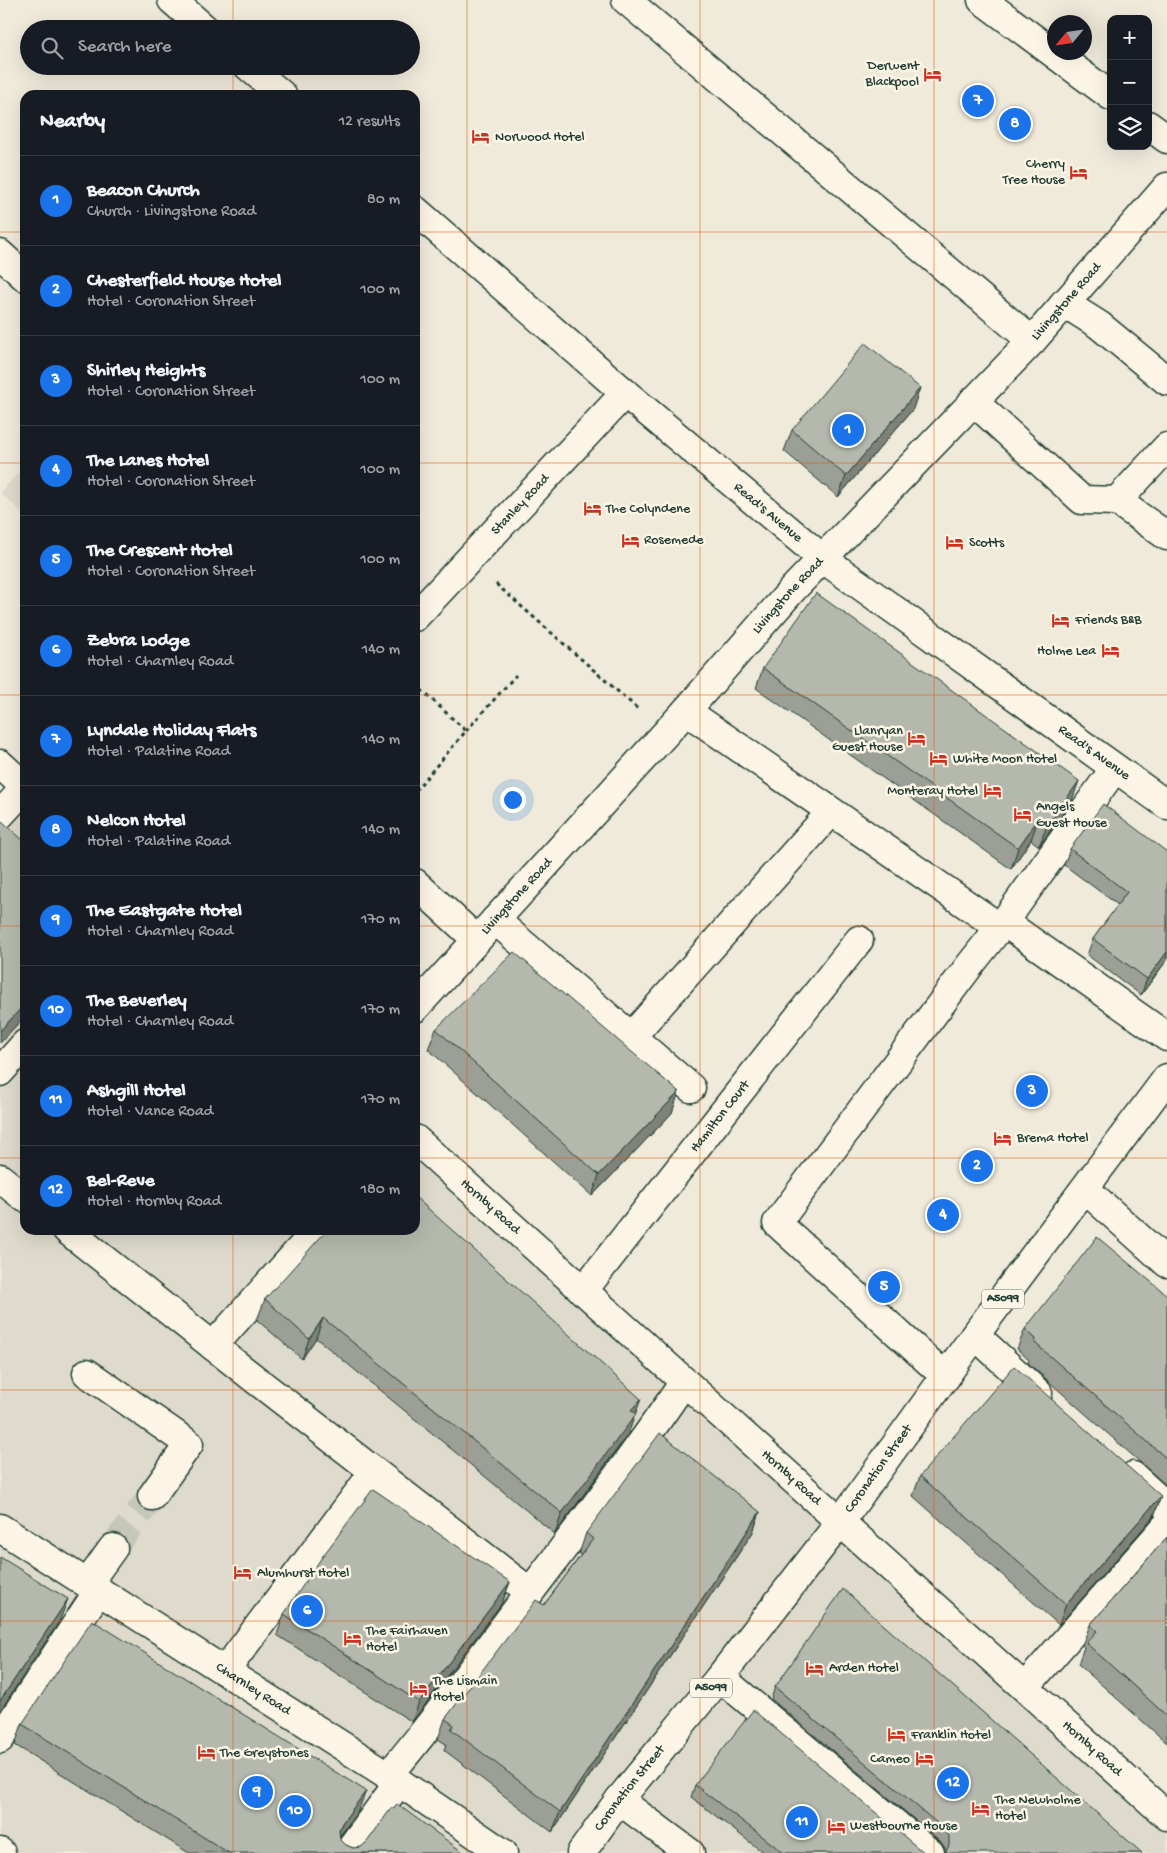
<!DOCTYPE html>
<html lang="en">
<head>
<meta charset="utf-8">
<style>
  body { margin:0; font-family:"Gochi Hand",sans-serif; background:#20242c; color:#f1f3f6 }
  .controls { position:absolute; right:15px; top:15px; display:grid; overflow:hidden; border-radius:10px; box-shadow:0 5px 20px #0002 }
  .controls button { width:45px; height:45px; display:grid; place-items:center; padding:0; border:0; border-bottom:1px solid #363941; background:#171b24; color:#f1f3f6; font:25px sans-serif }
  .compass { position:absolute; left:1047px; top:15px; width:45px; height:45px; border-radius:50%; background:#171b24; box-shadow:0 5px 20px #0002; rotate:241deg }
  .you { position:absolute; left:512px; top:799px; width:18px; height:18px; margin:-12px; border:4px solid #fff; border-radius:50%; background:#1a73e8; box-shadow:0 0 0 8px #1a73e833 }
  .badge { display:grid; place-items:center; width:32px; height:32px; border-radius:50%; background:#1a73e8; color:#fff; font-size:16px; font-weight:700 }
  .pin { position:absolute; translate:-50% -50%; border:2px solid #fff; box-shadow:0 1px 5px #0006 }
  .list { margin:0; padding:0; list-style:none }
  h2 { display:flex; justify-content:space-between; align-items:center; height:65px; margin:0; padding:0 20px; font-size:21px }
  h2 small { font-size:16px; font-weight:400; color:#9ea1a6 }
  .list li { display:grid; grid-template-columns:32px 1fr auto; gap:15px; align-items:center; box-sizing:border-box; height:90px; padding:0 20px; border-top:1px solid #363941 }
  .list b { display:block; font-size:19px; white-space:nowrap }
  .list p { margin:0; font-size:16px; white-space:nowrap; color:#9ea1a6 }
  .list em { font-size:16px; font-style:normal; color:#9ea1a6 }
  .icon { flex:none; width:28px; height:28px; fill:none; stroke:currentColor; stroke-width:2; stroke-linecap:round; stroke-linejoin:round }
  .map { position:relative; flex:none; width:1167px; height:1853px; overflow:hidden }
  .search { position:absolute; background:#171b24; box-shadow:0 5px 20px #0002; left:20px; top:20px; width:400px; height:55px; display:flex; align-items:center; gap:12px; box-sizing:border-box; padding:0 18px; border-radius:28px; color:#9ea1a6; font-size:19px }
  .panel { position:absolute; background:#171b24; box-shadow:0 5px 20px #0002; left:20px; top:90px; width:400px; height:1145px; border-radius:15px }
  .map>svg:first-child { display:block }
  .built { fill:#dedbcc }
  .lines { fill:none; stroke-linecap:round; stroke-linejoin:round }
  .minor-tunnel { stroke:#c5c7b9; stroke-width:28; stroke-dasharray:28 14; stroke-linecap:butt }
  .minor-casing { stroke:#1f3d34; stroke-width:31 }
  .major-casing { stroke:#1f3d34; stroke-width:31 }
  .path { stroke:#1f3d34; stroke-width:3; stroke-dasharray:4 4; stroke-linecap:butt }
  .minor { stroke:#fcf5e5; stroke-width:28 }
  .major { stroke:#fcf5e5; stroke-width:28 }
  .wall { fill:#9c9f95; stroke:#1f3d34 }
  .shaded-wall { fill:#7f8279; stroke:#1f3d34 }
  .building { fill:#b5b9ad; stroke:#1f3d34 }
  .grid { fill:none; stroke:#de580e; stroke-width:1; stroke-opacity:0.55 }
  .labels { text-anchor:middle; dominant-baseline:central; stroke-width:5; stroke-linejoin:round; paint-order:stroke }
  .shield { fill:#fcf5e5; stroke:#617469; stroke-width:1 }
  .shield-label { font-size:12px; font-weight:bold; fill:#1f3d34 }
  .poi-label { font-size:14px; fill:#1f3d34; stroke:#fcf5e5; text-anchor:start }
  .street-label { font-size:14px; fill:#1f3d34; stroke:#fcf5e5 }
</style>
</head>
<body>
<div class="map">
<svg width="1167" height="1853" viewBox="0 0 1167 1853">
  <rect width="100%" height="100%" fill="#efeada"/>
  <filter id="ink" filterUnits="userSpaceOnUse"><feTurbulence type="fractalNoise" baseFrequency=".02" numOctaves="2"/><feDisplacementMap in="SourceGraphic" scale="10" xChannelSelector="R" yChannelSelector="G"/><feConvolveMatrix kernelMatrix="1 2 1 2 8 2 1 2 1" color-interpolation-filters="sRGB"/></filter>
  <g filter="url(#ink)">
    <path class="built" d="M25 465V515L0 493Z
      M0 791 25 814V1230H415V1160L1167 1828V1853H0Z"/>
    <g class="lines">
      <path class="minor-tunnel" d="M113 1548 152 1496"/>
      <defs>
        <g id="minor">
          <path d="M172 0 205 29"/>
          <path d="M626 0 1032 341"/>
          <path d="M982 0 1111 96"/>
          <path d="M248 66 282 95"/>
          <path d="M1148 125 1167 139"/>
          <path id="s1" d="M415 210 625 393 822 558 1167 805"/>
          <path d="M0 254 25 277"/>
          <path d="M1064 303 1099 325 1167 381"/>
          <path d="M973 401 1082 500 1117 501 1167 447"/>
          <path d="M1117 501 1167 536"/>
          <path id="s2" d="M415 617 625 393"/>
          <path d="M686 711 999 927"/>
          <path d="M0 815 25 788"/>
          <path d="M415 883 477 940"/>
          <path d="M495 920 691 1088"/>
          <path d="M1004 922 1167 1037"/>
          <path id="s3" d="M415 1008 686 711 793 589 1032 341 1167 187"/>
          <path d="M631 1037 831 812"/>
          <path d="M0 1072 25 1044"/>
          <path d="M0 1178 25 1198"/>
          <path d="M1085 1189 1167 1263"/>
          <path d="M67 1230 256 1380 530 1592"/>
          <path id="s4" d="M583 1291 859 940"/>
          <path d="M975 1335 1038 1393"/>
          <path d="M213 1346 317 1230"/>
          <path d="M87 1373 189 1444 152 1496"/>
          <path d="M946 1377 777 1223 970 965 1004 922 1115 768"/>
          <path d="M1133 1476 1167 1507"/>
          <path id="s5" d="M0 1528 399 1782 503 1853"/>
          <path d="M88 1583 113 1548"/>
          <path d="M225 1671 374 1472"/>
          <path d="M720 1677 930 1853"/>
          <path d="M1025 1687 1167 1525"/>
          <path d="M0 1739 99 1590"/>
          <path d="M388 1776C434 1722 475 1665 518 1608 574 1534 631 1460 684 1382"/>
          <path d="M619 1800 690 1853"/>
          <path d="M0 1852 1 1853"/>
          <path d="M347 1853 399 1782"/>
        </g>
        <g id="major">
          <path d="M0 764 25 787"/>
          <path id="s6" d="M415 1139 1167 1816"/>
          <path id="s7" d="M581 1853 619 1800 720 1677 841 1521 975 1335 1167 1078"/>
        </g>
      </defs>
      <use href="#minor" class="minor-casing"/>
      <use href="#major" class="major-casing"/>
      <path class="path" d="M496 584 639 710
        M415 684 466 731 415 791
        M466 731 516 675"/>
      <use href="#minor" class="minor"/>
      <use href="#major" class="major"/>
    </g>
    <path class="wall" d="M913 409 838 497 784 451 792 430Z
      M763 668 1072 801 1039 846 1031 840 1011 869 756 688Z
      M1070 849 1167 852V960L1141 995 1087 955 1093 939 1118 905 1064 865Z
      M436 1029 672 1113 592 1196 428 1049Z
      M1167 1295V1486L1028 1363 1029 1360 1017 1349 1025 1329Z
      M265 1299 635 1413 628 1434 555 1534 316 1338 302 1359 257 1320Z
      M920 1476 1161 1496 1154 1516 1059 1625 913 1496Z
      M760 1512 753 1532 552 1832 444 1750 446 1744 438 1739 445 1719 544 1605 581 1555 579 1554 586 1533Z
      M1167 1537V1743L1078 1664 1084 1647 1082 1645 1090 1625Z
      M510 1582 502 1603 412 1722 277 1635 284 1614Z
      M775 1687 1142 1853 945 1852V1848L940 1841 771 1699Z
      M22 1724 358 1811 340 1836V1839L346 1845 353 1848 464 1853H189L15 1745Z
      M695 1785 924 1853H764L691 1797Z"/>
    <path class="shaded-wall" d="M920 388 913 409 838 497 846 476Z
      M1079 781 1072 801 1039 846 1047 826Z
      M1038 819 1031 840 1011 869 1018 848Z
      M1167 952V960L1141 995 1147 979Z
      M25 1004V1016L0 1043V1031Z
      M679 1092 672 1113 592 1196 599 1175Z
      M323 1318 316 1338 302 1359 309 1339Z
      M641 1399 628 1434 555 1534 562 1513 631 1410Z
      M1161 1496 1154 1516 1059 1625 1066 1604Z
      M760 1512 753 1532 552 1832 560 1812Z
      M510 1582 502 1603 412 1722 419 1702Z
      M68 1599 60 1620 0 1711V1701Z
      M366 1791 358 1811 334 1844 342 1823Z"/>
    <path class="building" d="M865 343 920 388 846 476 792 430Z
      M816 593 1079 781 1047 826 1038 819 1018 848 763 668Z
      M1103 804 1167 852V952L1147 979 1093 939 1127 892 1070 849Z
      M2 821 25 842V1004L0 1031V824Z
      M514 952 679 1092 599 1175 436 1029Z
      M415 1197 641 1399 631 1410 636 1414 562 1513 323 1318 309 1339 265 1299 327 1230H415Z
      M1097 1237 1167 1295V1459L1035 1343 1036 1339 1025 1329Z
      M1014 1366 1161 1496 1066 1604 920 1476Z
      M660 1433 760 1512 560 1812 451 1729 454 1725 445 1719 536 1600 544 1605 593 1539 586 1533Z
      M373 1489 510 1582 419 1702 284 1614 322 1557Z
      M1167 1537V1716L1086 1643 1097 1631 1090 1625Z
      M0 1557 68 1599 0 1701Z
      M843 1589 1142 1853H944L946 1852 949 1845V1836L944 1829 775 1687Z
      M92 1620 366 1791 342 1823 339 1830 340 1839 346 1845 353 1848 361 1847 367 1842 392 1807 394 1809 397 1804 464 1853H229L22 1724Z
      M753 1710 924 1853H784L695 1785Z"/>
  </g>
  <path class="grid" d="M233 0V29M467 0V1853M700 0V1853M934 0V1853M233 66V95M0 232H25M415 232H1167M0 463H25M415 463H1167M0 695H25M415 695H1167M0 926H25M415 926H1167M0 1158H25M415 1158H1167M233 1230V1853M0 1390H1167M0 1621H1167"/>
  <defs>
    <symbol id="hotel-bare" viewBox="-9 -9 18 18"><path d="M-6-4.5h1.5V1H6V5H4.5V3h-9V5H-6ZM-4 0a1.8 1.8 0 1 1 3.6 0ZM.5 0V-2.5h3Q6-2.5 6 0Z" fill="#c8321e" stroke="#fcf5e5" stroke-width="2.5" paint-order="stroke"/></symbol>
  </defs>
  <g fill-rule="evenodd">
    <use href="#hotel-bare" x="920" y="62" width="25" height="25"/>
    <use href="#hotel-bare" x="468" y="124" width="25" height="25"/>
    <use href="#hotel-bare" x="1066" y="160" width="25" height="25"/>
    <use href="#hotel-bare" x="580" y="496" width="25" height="25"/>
    <use href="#hotel-bare" x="618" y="528" width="25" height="25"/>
    <use href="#hotel-bare" x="942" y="530" width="25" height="25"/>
    <use href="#hotel-bare" x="1048" y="608" width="25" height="25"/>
    <use href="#hotel-bare" x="1098" y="638" width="25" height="25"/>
    <use href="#hotel-bare" x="904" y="726" width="25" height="25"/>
    <use href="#hotel-bare" x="926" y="746" width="25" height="25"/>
    <use href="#hotel-bare" x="980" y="778" width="25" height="25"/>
    <use href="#hotel-bare" x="1010" y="802" width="25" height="25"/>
    <use href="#hotel-bare" x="990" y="1126" width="25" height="25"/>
    <use href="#hotel-bare" x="230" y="1560" width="25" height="25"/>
    <use href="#hotel-bare" x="340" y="1626" width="25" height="25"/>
    <use href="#hotel-bare" x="802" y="1656" width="25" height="25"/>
    <use href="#hotel-bare" x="406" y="1676" width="25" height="25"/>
    <use href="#hotel-bare" x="884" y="1722" width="25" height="25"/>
    <use href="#hotel-bare" x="194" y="1740" width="25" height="25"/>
    <use href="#hotel-bare" x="912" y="1746" width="25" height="25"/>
    <use href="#hotel-bare" x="968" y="1796" width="25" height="25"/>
    <use href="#hotel-bare" x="824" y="1814" width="25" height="25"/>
  </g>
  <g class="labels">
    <g class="shield">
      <rect x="982" y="1289.5" width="42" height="19" rx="4"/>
      <rect x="690" y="1678.5" width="42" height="19" rx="4"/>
    </g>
    <g class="shield-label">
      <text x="1003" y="1299">A5099</text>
      <text x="711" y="1688">A5099</text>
    </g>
    <g class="poi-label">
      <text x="919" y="66" text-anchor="end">Derwent<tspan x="919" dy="16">Blackpool</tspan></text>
      <text x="495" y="137">Norwood Hotel</text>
      <text x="1065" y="164" text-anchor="end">Cherry<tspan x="1065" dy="16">Tree House</tspan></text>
      <text x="606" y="509">The Colyndene</text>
      <text x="644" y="540">Rosemede</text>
      <text x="969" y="543">Scotts</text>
      <text x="1075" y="620">Friends B&amp;B</text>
      <text x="1096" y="651" text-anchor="end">Holme Lea</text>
      <text x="903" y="731" text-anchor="end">Llanryan<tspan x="903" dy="16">Guest House</tspan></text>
      <text x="953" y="759">White Moon Hotel</text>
      <text x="978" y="791" text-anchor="end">Monteray Hotel</text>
      <text x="1036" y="807">Angels<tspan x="1036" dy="16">Guest House</tspan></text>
      <text x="1017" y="1138">Brema Hotel</text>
      <text x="257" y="1573">Alumhurst Hotel</text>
      <text x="366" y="1631">The Fairhaven<tspan x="366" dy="16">Hotel</tspan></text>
      <text x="829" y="1668">Arden Hotel</text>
      <text x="433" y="1681">The Lismain<tspan x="433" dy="16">Hotel</tspan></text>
      <text x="911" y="1735">Franklin Hotel</text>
      <text x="220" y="1753">The Greystones</text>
      <text x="910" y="1759" text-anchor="end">Cameo</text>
      <text x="995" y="1800">The Newholme<tspan x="995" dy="16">Hotel</tspan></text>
      <text x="850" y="1826">Westbourne House</text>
    </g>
    <g class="street-label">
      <text stroke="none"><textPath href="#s3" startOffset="961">Livingstone Road</textPath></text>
      <text stroke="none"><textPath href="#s2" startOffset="154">Stanley Road</textPath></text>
      <text stroke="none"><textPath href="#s1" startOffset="465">Read's Avenue</textPath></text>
      <text stroke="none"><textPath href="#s3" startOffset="556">Livingstone Road</textPath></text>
      <text stroke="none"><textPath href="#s1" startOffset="870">Read's Avenue</textPath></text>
      <text stroke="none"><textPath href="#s3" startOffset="151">Livingstone Road</textPath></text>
      <text stroke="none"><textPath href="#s4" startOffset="222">Hamilton Court</textPath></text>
      <text stroke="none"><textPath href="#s6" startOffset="101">Hornby Road</textPath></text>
      <text stroke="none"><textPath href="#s7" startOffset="486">Coronation Street</textPath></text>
      <text stroke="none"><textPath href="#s6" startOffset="506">Hornby Road</textPath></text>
      <text stroke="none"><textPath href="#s5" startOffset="300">Charnley Road</textPath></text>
      <text stroke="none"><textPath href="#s6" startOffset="911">Hornby Road</textPath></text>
      <text stroke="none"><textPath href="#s7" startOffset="81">Coronation Street</textPath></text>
    </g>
  </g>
</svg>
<div class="controls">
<button>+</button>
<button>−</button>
<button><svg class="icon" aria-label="layers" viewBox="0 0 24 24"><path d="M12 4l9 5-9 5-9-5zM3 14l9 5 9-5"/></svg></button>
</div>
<svg class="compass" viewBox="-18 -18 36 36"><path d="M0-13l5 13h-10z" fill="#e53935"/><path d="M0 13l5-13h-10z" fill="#9ea1a6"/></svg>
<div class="you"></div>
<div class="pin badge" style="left:848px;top:430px">1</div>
<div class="pin badge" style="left:977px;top:1166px">2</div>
<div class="pin badge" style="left:1032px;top:1091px">3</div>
<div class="pin badge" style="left:943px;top:1215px">4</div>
<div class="pin badge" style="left:884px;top:1287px">5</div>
<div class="pin badge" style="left:307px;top:1611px">6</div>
<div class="pin badge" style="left:978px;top:101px">7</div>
<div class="pin badge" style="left:1015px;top:124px">8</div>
<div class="pin badge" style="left:257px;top:1792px">9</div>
<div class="pin badge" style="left:295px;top:1811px">10</div>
<div class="pin badge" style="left:802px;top:1822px">11</div>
<div class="pin badge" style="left:953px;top:1783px">12</div>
<div class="search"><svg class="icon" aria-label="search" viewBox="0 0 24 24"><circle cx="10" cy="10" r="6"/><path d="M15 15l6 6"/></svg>Search here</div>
<section class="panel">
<h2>Nearby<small>12 results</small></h2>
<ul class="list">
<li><span class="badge">1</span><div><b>Beacon Church</b><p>Church · Livingstone Road</p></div><em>80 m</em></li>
<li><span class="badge">2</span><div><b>Chesterfield House Hotel</b><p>Hotel · Coronation Street</p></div><em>100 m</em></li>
<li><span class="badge">3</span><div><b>Shirley Heights</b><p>Hotel · Coronation Street</p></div><em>100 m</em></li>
<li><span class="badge">4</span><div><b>The Lanes Hotel</b><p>Hotel · Coronation Street</p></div><em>100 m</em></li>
<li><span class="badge">5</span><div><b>The Crescent Hotel</b><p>Hotel · Coronation Street</p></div><em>100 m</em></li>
<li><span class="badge">6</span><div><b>Zebra Lodge</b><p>Hotel · Charnley Road</p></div><em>140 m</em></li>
<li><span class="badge">7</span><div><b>Lyndale Holiday Flats</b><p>Hotel · Palatine Road</p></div><em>140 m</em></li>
<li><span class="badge">8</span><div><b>Nelcon Hotel</b><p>Hotel · Palatine Road</p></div><em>140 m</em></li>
<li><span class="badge">9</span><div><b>The Eastgate Hotel</b><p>Hotel · Charnley Road</p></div><em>170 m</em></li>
<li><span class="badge">10</span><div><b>The Beverley</b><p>Hotel · Charnley Road</p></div><em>170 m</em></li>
<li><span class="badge">11</span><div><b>Ashgill Hotel</b><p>Hotel · Vance Road</p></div><em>170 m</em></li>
<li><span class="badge">12</span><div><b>Bel-Reve</b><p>Hotel · Hornby Road</p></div><em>180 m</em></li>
</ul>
</section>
</div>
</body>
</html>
